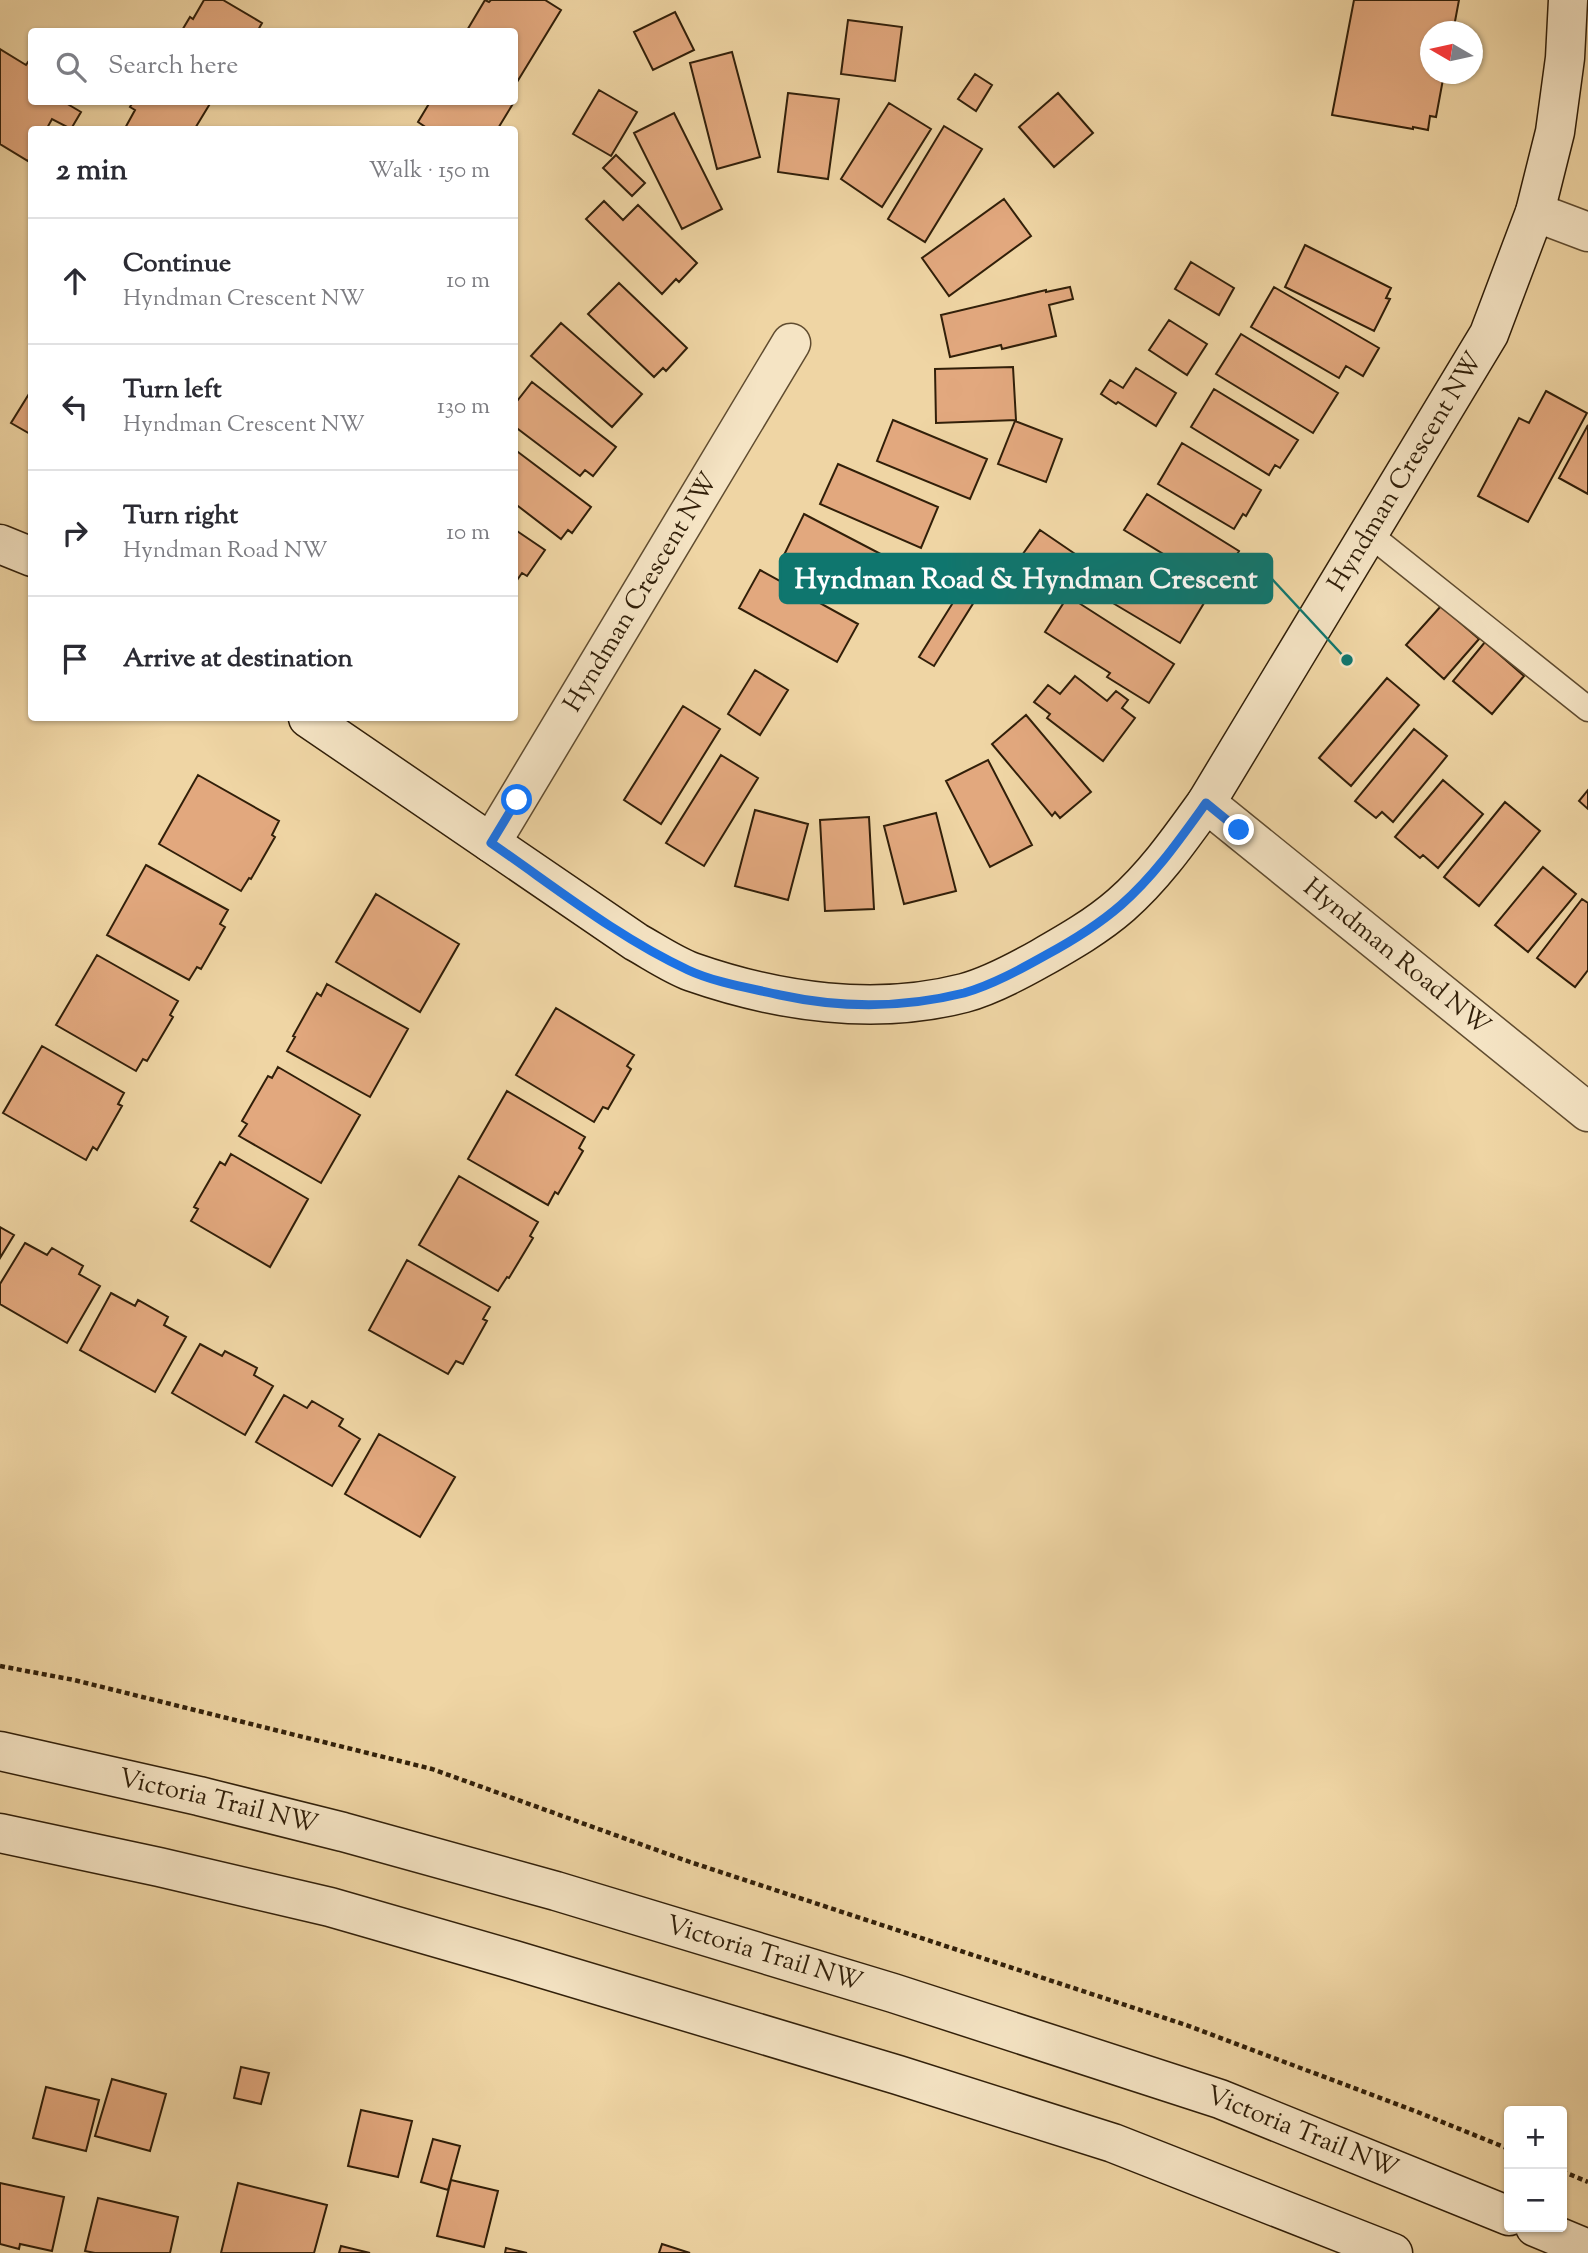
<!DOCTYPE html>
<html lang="en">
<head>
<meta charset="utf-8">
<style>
  body { margin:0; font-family:"Sorts Mill Goudy",serif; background:#f2f2f3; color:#2b2b33 }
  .controls { position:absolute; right:21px; bottom:21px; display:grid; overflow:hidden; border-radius:7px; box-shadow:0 2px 5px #0004 }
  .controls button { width:63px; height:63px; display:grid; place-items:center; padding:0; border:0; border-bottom:2px solid #e1e1e2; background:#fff; color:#2b2b33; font:35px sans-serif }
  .compass { position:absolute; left:1420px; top:21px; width:63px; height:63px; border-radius:50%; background:#fff; box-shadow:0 2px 5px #0004; rotate:279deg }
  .stop { position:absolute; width:21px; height:21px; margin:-16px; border:5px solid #1a73e8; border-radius:50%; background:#fff }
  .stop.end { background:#1a73e8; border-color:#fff; box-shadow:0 2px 7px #0008 }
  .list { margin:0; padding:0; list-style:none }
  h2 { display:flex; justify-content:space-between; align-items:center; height:91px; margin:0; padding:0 28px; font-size:30px }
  h2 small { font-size:23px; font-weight:400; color:#7c7c81 }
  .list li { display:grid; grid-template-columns:46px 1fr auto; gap:21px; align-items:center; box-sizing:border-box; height:126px; padding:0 28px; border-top:2px solid #e1e1e2 }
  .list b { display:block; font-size:26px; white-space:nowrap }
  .list p { margin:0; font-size:23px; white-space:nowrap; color:#7c7c81 }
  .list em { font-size:23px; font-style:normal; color:#7c7c81 }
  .icon { flex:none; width:38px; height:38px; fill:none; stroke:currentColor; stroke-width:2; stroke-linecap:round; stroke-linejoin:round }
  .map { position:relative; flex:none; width:1588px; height:2253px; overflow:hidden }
  .search { position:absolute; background:#fff; box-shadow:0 2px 5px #0004; left:28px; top:28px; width:490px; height:77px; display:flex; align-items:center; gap:18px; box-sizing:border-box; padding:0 24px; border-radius:7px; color:#7c7c81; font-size:26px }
  .panel { position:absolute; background:#fff; box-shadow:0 2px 5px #0004; left:28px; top:126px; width:490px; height:595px; border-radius:7px }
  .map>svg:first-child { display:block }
  .building { fill:#e2a87e; stroke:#311f09; stroke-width:2 }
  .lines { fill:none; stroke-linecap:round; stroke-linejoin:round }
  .lane-casing { stroke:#604c30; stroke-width:27 }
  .street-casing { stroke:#604c30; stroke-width:41 }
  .secondary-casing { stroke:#311f09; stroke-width:41 }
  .path { stroke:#311f09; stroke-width:4.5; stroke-dasharray:5 3.5; stroke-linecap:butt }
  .lane { stroke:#f5e4c4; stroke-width:24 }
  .street { stroke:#f5e4c4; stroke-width:38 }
  .secondary { stroke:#f5e4c4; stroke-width:38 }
  .route { stroke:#1a73e8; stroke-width:9 }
  .labels { text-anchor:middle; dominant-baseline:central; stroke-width:6; stroke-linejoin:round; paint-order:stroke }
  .street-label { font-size:26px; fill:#311f09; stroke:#f5e4c4 }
  .leader { fill:none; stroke:#0f766e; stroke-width:2.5 }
  .callout-dot { fill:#0f766e; stroke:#f5e4c4; stroke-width:2.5 }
  .callout { fill:#0f766e; stroke:#0f766e; stroke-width:2.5 }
  .callout-label { font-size:28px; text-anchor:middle; font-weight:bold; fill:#fff }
</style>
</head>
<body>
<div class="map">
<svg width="1588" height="2253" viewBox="0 0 1588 2253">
  <rect width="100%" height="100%" fill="#efd5a4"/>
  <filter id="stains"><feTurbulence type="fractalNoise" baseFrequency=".00286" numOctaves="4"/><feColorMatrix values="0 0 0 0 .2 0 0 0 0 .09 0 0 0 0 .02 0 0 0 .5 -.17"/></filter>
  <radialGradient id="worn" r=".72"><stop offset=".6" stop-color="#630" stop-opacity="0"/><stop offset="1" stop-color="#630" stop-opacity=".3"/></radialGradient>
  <path class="building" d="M204 0H223L262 23 257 32H181L190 17 193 19Z
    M485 0 489 2 491 0H545L561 10 514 87V32H466Z
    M1354 0H1459L1453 32H1430V74H1444L1436 117 1430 116 1428 130 1413 127V129L1332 115Z
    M675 12 694 50 653 70 634 32Z
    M848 20 902 27 895 81 841 74Z
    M0 49 26 65 28 62 32 64V102H64L81 112 71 129 52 119 46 130H32V154L28 161 0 144Z
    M732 52 760 157 717 169 690 63Z
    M975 74 992 85 976 111 958 99Z
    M599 90 637 112 611 156 573 134Z
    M788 93 839 99 828 179 778 172Z
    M1058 93 1093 133 1054 167 1019 127Z
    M133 102H211L194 130H124L135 110 130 107Z
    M430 102H514L497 130H430L418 122Z
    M889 103 931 129 882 207 841 179Z
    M674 113 722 209 682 229 634 133Z
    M944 126 982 149 925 242 888 219Z
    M616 155 645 183 632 196 603 168Z
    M1004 199 1031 236 949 296 922 258Z
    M604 201 623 220 638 205 697 263 679 282 676 279 662 294 586 219Z
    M1305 245 1391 288 1386 298 1390 299 1374 331 1285 287Z
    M1191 262 1234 288 1219 315 1175 289Z
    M619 283 687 348 666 371 663 368 654 377 588 314Z
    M1070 287 1073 299 1049 305 1056 336 1002 349 1001 345 950 357 941 315 1046 290V292Z
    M1274 287 1379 348 1363 376 1346 366 1339 378 1251 327Z
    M1169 320 1207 344 1187 375 1149 350Z
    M561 323 642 394 612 427 531 356Z
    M1241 334 1338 393 1313 433 1216 374Z
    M1013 367 1016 420 936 423 935 369Z
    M1136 368 1176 393 1156 426 1118 402 1116 404 1101 394 1110 380 1123 388Z
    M532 382 616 447 593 476 585 470 580 476 514 426V405Z
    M32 389V435L11 423Z
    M1214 389 1298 440 1280 468 1275 465 1269 475 1191 427Z
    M1546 391 1587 413 1528 522 1478 496 1519 418 1529 423Z
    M893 420 987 459 970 499 877 461Z
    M1015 421 1062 439 1046 482 998 464Z
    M1588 425V494L1559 478Z
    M1182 443 1261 490 1246 516 1243 514 1234 529 1158 484Z
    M514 449 591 507 572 533 568 530 561 539 514 503Z
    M838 464 938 507 921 548 820 504Z
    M1147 494 1239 551 1216 589 1197 577 1195 580 1171 565 1173 560 1124 530Z
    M804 514 896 562 875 601 784 555Z
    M514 529 545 550 527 576 522 573 515 583Z
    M1040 530 1081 558 1062 587 1020 558Z
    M1125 556 1204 603 1180 643 1101 596Z
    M760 570 858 624 837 662 739 608Z
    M959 593 974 602 934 666 919 657Z
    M1068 596 1174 664 1149 703 1107 677 1110 673 1045 632Z
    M1441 606 1479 639 1444 679 1406 645Z
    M1485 642 1524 676 1492 714 1453 681Z
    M755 670 788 690 760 735 728 714Z
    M1075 676 1107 701 1116 691 1128 700 1122 708 1135 718 1103 761 1047 718 1050 714 1034 702 1048 685 1060 694Z
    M1387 678 1419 705 1351 786 1319 758Z
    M683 706 720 729 661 824 624 800Z
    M1026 715 1091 792 1060 818 1055 812 1052 816 992 744Z
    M1414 729 1447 756 1393 822 1382 812 1376 818 1355 801Z
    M721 755 758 778 704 866 666 843Z
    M988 760 1032 845 990 867 946 781Z
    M198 775 279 821 272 835 275 837 251 879 249 878 241 891 159 844Z
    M1443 780 1483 814 1438 868 1423 855 1420 858 1395 837Z
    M1588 790V809L1579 801Z
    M1505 802 1540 831 1479 906 1444 877Z
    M755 810 808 824 788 900 735 886Z
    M936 813 956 891 904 904 884 826Z
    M869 817 874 909 825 911 820 820Z
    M146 865 228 910 220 924 225 927 201 969 197 967 189 980 107 935Z
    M1543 867 1576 894 1528 952 1495 925Z
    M376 894 459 944 420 1012 336 962Z
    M1582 899 1588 903V970L1575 987 1537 958Z
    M97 955 178 1001 170 1015 173 1017 147 1061 143 1059 136 1071 56 1025Z
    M327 984 408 1029 370 1097 287 1051 295 1037 293 1036 317 993 321 996Z
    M556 1008 634 1055 627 1066 631 1069 608 1109 603 1107 594 1122 516 1075Z
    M42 1046 124 1093 118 1104 122 1106 97 1150 93 1147 86 1160 3 1113Z
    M278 1067 360 1115 321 1183 239 1136 247 1124 242 1121 268 1076 272 1078Z
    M507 1091 585 1137 579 1148 583 1151 558 1194 555 1192 548 1205 468 1159Z
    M231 1154 308 1199 270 1267 191 1221 198 1209 194 1207 220 1162 225 1165Z
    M459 1176 538 1222 530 1236 533 1238 509 1278 507 1277 498 1291 419 1245Z
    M0 1227 14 1235 0 1258Z
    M25 1243 47 1255 52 1248 83 1266 79 1274 100 1286 67 1343 0 1304V1284Z
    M407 1260 490 1307 483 1319 487 1321 463 1364 456 1361 448 1374 369 1330Z
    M111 1293 135 1306 138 1300 168 1317 164 1325 186 1337 155 1392 80 1350Z
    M200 1344 222 1356 225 1351 257 1368 254 1375 273 1386 245 1435 172 1393Z
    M284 1395 307 1408 312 1401 343 1419 339 1426 360 1439 332 1486 256 1442Z
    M379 1434 455 1477 420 1537 345 1494Z
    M241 2067 269 2073 261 2104 234 2098Z
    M112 2079 166 2094 150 2151 95 2136Z
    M46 2087 99 2100 86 2151 33 2138Z
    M361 2110 412 2121 398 2177 348 2166Z
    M433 2139 460 2146 448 2190 421 2182Z
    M451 2180 498 2191 484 2247 437 2236Z
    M0 2183 64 2197 52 2251 20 2244 19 2249 0 2244Z
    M238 2183 327 2205 314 2253H221Z
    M98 2198 178 2217 170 2253H95L85 2251Z
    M662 2244 690 2253H659Z
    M341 2246 370 2253H339Z
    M506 2248 527 2253H505Z"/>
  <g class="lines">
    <defs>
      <path id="lane" d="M1369 534 1588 709"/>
      <g id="street">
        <path d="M1535 212 1588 232"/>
        <path id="s1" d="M1206 803 1588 1112"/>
        <path id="s2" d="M491 843 791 343"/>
      </g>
      <g id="secondary">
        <path d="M0 544 32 557"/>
        <path id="s3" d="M308 718 636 942C654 952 673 965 692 972 778 1002 875 1016 964 993 990 986 1018 971 1041 958 1069 942 1097 926 1121 905 1155 875 1180 839 1206 803L1489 334 1535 212 1555 132 1565 58 1568 0"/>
        <path id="s4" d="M0 1751 199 1796 343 1832 556 1891 893 1993 1220 2099 1509 2216"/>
        <path d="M0 1833 159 1867 330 1907 514 1960 898 2075 1113 2143 1393 2253"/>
        <path d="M1535 2227 1588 2249"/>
      </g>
    </defs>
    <use href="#lane" class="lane-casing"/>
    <use href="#street" class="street-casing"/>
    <use href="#secondary" class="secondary-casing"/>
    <path class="path" d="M0 1666 74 1680 432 1769 690 1862 1186 2025 1415 2111 1509 2149
      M1562 2171 1588 2182"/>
    <use href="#lane" class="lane"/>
    <use href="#street" class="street"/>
    <use href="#secondary" class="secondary"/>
  </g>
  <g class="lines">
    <path class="route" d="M517 800 491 843C555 887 617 937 688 970 716 983 750 988 780 995 840 1008 904 1008 964 993 992 985 1021 969 1046 955 1072 941 1098 925 1121 905 1155 875 1180 839 1206 803L1239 830"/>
  </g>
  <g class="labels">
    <g class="street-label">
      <text stroke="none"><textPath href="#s3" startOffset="1438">Hyndman Crescent NW</textPath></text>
      <text stroke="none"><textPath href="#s2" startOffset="292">Hyndman Crescent NW</textPath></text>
      <text stroke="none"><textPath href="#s1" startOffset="245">Hyndman Road NW</textPath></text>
      <text stroke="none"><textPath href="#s4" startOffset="224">Victoria Trail NW</textPath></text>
      <text stroke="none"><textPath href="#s4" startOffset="791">Victoria Trail NW</textPath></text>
      <text stroke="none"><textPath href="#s4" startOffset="1358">Victoria Trail NW</textPath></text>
    </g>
  </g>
  <path class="leader" d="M1347 660L1272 579"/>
  <circle class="callout-dot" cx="1347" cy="660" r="7"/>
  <rect class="callout" x="780" y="554" width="492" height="49" rx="7"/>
  <g class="callout-label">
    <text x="1026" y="588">Hyndman Road &amp; Hyndman Crescent</text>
  </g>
  <rect width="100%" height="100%" filter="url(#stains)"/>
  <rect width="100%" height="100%" fill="url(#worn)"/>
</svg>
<div class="controls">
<button>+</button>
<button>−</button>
</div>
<svg class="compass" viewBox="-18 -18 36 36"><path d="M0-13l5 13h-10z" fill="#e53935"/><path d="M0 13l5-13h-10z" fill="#7c7c81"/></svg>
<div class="stop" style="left:517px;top:800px"></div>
<div class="stop end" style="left:1239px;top:830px"></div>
<div class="search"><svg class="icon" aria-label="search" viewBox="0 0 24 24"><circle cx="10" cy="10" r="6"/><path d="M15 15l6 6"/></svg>Search here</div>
<section class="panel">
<h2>2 min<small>Walk · 150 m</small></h2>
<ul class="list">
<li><svg class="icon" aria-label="ahead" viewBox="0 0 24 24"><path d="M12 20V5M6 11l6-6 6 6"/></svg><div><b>Continue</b><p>Hyndman Crescent NW</p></div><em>10 m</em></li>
<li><svg class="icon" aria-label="left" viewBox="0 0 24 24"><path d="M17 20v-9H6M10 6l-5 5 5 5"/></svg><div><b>Turn left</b><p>Hyndman Crescent NW</p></div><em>130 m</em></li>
<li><svg class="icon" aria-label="right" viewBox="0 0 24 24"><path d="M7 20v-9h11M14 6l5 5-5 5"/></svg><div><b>Turn right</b><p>Hyndman Road NW</p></div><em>10 m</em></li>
<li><svg class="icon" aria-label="arrive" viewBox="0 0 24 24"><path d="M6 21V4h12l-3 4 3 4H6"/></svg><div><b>Arrive at destination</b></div></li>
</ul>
</section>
</div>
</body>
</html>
